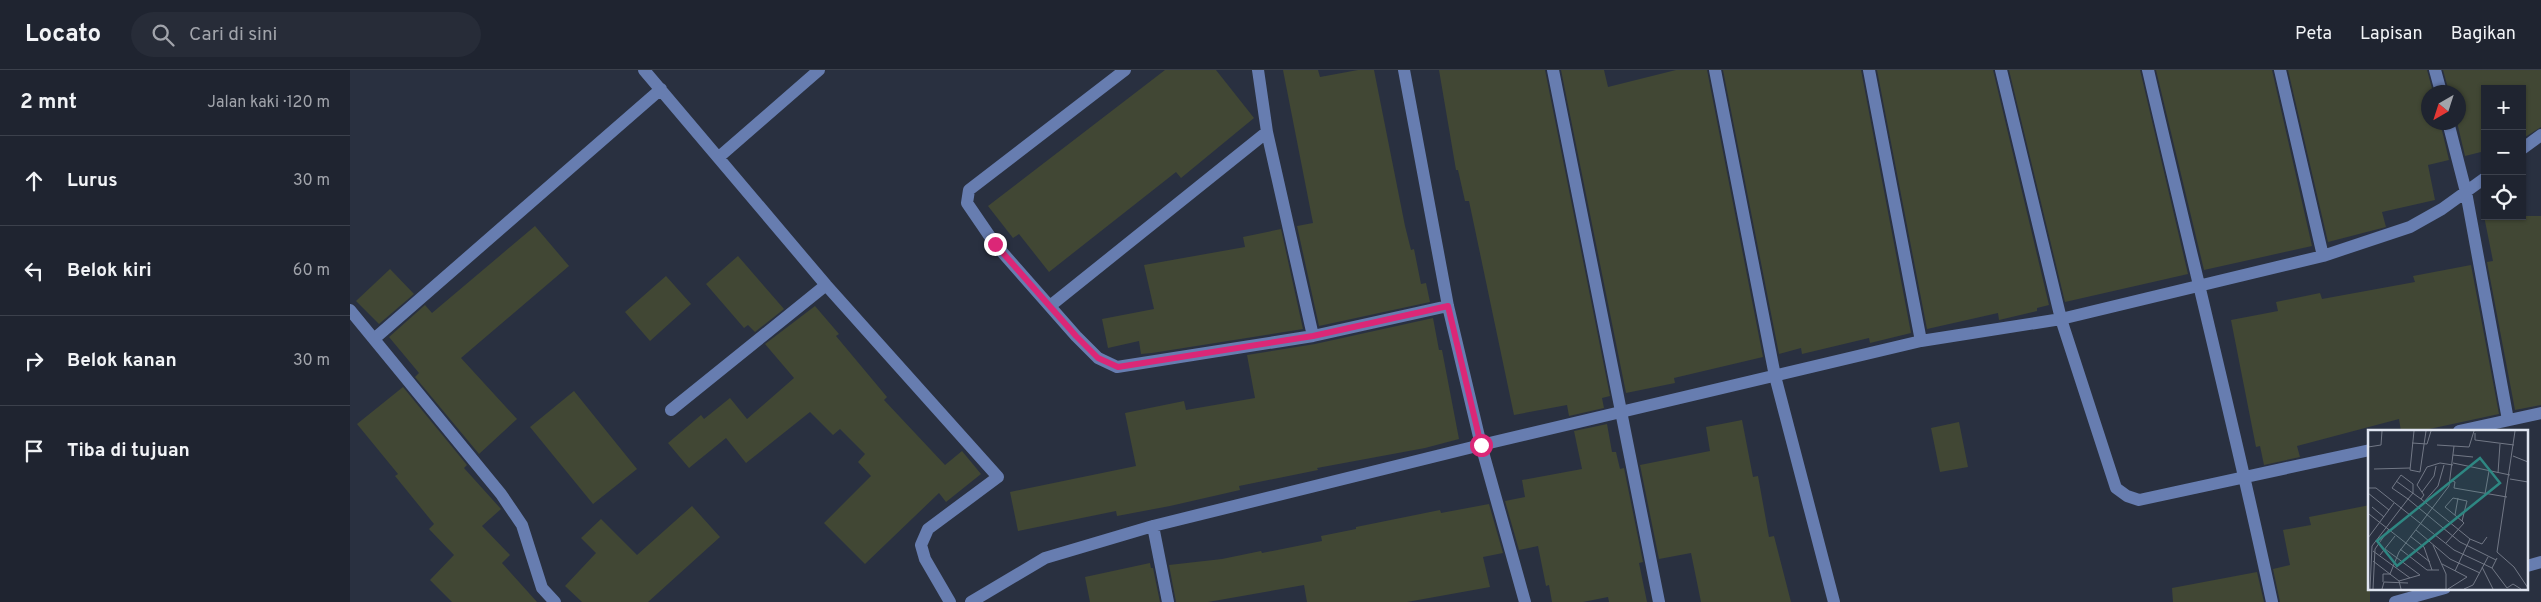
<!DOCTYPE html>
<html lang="id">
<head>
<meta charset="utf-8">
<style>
  body { margin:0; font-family:Overpass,sans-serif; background:#272c38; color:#f1f3f6 }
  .controls { position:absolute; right:15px; top:15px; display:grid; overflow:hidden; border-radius:0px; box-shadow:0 1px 4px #0004 }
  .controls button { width:45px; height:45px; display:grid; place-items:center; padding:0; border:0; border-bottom:1px solid #3c414c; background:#1f2430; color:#f1f3f6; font:25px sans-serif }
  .compass { position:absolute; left:2071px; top:15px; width:45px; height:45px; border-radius:50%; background:#1f2430; box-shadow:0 1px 4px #0004; rotate:219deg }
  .stop { position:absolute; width:15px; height:15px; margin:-11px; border:4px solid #db2777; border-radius:50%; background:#fff }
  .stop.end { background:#db2777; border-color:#fff; box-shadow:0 1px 5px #0008 }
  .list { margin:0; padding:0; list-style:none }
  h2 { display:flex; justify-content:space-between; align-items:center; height:65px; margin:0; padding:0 20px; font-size:21px }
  h2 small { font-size:16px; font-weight:400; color:#a1a4ab }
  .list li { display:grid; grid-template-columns:32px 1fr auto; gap:15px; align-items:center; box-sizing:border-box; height:90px; padding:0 20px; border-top:1px solid #3c414c }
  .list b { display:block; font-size:19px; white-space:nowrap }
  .list em { font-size:16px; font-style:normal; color:#a1a4ab }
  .icon { flex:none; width:28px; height:28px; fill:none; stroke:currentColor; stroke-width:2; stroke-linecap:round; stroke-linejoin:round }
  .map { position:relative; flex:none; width:2191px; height:532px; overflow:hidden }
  header { display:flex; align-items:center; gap:30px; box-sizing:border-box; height:70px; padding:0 25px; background:#1f2430; border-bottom:1px solid #3c414c }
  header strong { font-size:24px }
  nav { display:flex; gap:28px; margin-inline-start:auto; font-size:18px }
  .search { width:350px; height:45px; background:#272c38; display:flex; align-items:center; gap:12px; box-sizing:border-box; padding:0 18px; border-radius:28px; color:#a1a4ab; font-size:19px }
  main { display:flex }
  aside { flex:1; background:#1f2430 }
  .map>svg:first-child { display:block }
  .building { fill:#414734 }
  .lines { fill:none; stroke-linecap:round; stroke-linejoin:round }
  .minor { stroke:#677db0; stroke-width:12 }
  .route { stroke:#db2777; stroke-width:6 }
  .inset-road { fill:none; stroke:#727886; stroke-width:1 }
  .view { fill:#2e8782; fill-opacity:0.15; stroke:#2e8782; stroke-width:2.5 }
  .inset-edge { fill:none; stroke:#e0e5f0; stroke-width:2.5 }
</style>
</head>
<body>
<header>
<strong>Locato</strong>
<div class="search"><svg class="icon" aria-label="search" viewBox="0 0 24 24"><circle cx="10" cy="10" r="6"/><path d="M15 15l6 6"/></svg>Cari di sini</div>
<nav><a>Peta</a><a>Lapisan</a><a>Bagikan</a></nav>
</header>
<main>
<aside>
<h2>2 mnt<small>Jalan kaki · 120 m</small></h2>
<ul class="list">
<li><svg class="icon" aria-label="ahead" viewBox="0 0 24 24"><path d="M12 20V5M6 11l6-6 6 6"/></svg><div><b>Lurus</b></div><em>30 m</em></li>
<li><svg class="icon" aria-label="left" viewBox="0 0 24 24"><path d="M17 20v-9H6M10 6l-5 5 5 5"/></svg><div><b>Belok kiri</b></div><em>60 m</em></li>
<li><svg class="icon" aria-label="right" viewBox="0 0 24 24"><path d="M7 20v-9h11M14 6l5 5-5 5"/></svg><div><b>Belok kanan</b></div><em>30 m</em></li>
<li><svg class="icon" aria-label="arrive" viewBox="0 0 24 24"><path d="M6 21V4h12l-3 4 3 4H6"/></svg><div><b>Tiba di tujuan</b></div></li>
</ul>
</aside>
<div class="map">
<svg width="2191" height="532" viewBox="0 0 2191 532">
  <rect width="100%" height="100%" fill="#293040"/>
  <path class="building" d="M815 0H866L904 48 831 108 826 102 699 202 669 164 663 168 638 136Z
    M933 0H968L970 7 1008 0H1024L1055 156 1061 180 1064 179 1071 214 1076 213 1080 232 969 256 947 156 963 153Z
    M1089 0H1195L1260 326 1252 328 1254 338 1219 346 1217 335 1164 345 1119 131H1115L1108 100H1106Z
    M1211 0H1254L1258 17 1326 0H1357L1413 287 1324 308 1325 313 1276 323Z
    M1373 0H1511L1561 263 1520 273 1519 268 1452 284 1451 278 1429 284Z
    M1527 0H1643L1699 235 1687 238V241L1649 250 1648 243 1577 259Z
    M1659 0H1790L1838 204 1715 232Z
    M1806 0H1922L1962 176 1854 200Z
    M1938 0H2077L2083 22H2078V52H2090L2099 90 2078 95 2085 130 2032 142 2036 157 1978 172Z
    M2093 0H2191V57L2172 69V19H2135V81L2115 86 2107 52H2108V22H2099Z
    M2134 146H2191V335L2165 340 2137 192 2143 191Z
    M185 156 219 196 111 288 167 349 129 384 65 307 69 303 39 267 75 235 82 243Z
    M931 159 953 259 802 283 791 284 789 271 758 278 752 249 804 239 794 195 895 177 893 167Z
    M388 186 434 239 405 262 398 255 394 258 356 214Z
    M2121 195 2149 344 2070 361H2051L2049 349 1947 376 1950 387 1914 395 1910 376 1906 377 1881 250 1928 241 1926 232 1970 223 1972 229 2065 212 2063 206Z
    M40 199 64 224 29 254 6 231Z
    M316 206 341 234 300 271 275 242Z
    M465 236 489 264 486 266 537 327 534 330 595 395 612 381 631 404 596 432 589 423 515 494 474 453 521 406 508 392 515 384 490 359 483 365 460 342 396 393 376 368 339 398 318 373 351 345 354 349 380 328 397 349 444 308 415 274Z
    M1083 248 1089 280H1092L1109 369 1075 378 967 398 968 400 889 416 890 420 820 436 767 446 766 441 668 461 660 422 786 396 775 343 834 331 836 340 905 328 897 285 965 274Z
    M53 317 117 395 114 398 151 439 132 456 160 485 152 493 187 532H102L80 510 104 485 79 459 84 454 45 406 48 404 7 354Z
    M224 321 287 399 243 434 180 357Z
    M1392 350 1403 407 1408 406 1419 467 1424 466 1441 532H1351L1341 483 1309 489 1290 395 1360 381 1356 357Z
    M1609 352 1618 397 1590 402 1581 358Z
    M1257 354 1262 382H1266L1270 399 1274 398 1293 492 1289 493 1297 532H1259L1258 527 1233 532H1202L1199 515 1196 516 1188 476 1169 480 1155 431 1175 427 1172 410 1232 399 1224 361Z
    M1139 434 1153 483 1133 487 1140 517 1057 532H957L954 515 858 532H826L819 495 872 489 911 481 912 483 972 471 971 466 1006 459V457L1090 440 1091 443Z
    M2020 435V532H1930L1923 499 1940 495 1933 460 1961 455 1959 447Z
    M342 436 370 467 298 532H232L215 516 246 483 231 468 251 449 287 485Z
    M800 493 801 498H803L810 532H740L735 507Z
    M1907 502 1914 532H1823L1822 518Z"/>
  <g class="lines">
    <path class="minor" d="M294 0 476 215 648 407 578 459 571 475 575 489 600 532
      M775 0 619 120 617 133 645 174 726 266 748 288 767 297 963 266 917 62 908 0
      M1054 0 1098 236 1131 375 1175 532
      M1203 0 1309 532
      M1365 0 1425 306 1484 532
      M1519 0 1571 271
      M1651 0 1711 249 1766 418 1777 426 1789 430 2020 380
      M1798 0C1839 177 1884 354 1922 532
      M1930 0 1973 186
      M2085 0 2091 22
      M2098 52 2116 122 2158 350
      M2172 79 2191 65
      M369 87 469 0
      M700 236 917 62
      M0 240 151 424 172 455 192 518 205 532
      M963 266 1098 236
      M24 269 311 19
      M321 340 476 215
      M2109 361 2191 343
      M803 456 818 532
      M2177 496 2191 492
      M621 532 695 488 803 456 1131 375 1571 271 1711 249 1973 186 2060 157 2092 139 2135 108
      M2045 532 2095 518"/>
  </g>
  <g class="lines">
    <path class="route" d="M645 174 726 266 748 288 768 297 963 266 1098 236 1131 375"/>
  </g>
  <g transform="translate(2018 360)">
    <rect width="160" height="160" fill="#293040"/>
    <path class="inset-road" d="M46 1 42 40 52 42 58 1M147 1 129 122 146 137 160 158M107 3V10L146 15M44 13 59 14 63 1M69 15 101 17 106 1M0 17 13 15 14 1M85 25 105 27M145 26 160 32M85 33 142 45M85 35 72 33 59 37 49 55 56 65 53 69 102 109 114 114 119 107M6 39 42 38M130 43 132 14M142 49 160 52M83 50 87 52 86 58 139 67M28 51 53 69M0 58H8L86 120 124 138 129 128M54 62 66 46 68 36M0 63 21 80M117 64 121 41M56 72 70 56 76 35M4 77 16 87M1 84 62 132M87 85 90 68M48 100 82 129 112 143M42 106 56 117 64 140M0 108 26 73M78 113 96 93 94 91 99 71 85 68 77 77 94 91M65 115 78 144V159M17 119 52 145 31 151M32 119 59 140H71M5 121 42 148M12 125 27 106M5 131 31 151 33 159M74 134 99 147 80 159M114 137 125 159M124 138 139 158 145 154 153 159M87 141 102 109M15 152V144H22L31 122 81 56 86 16M2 159 4 116 40 69 45 63V54L33 45 24 58 40 69 92 112 128 130M5 159 7 119 21 99M14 159 16 152 40 153M96 159 105 155 120 127"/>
    <path class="view" d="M112 28 132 53 29 136 9 111Z"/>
    <rect width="160" height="160" class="inset-edge"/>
  </g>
</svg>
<div class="controls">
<button>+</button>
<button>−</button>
<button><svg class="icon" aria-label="locate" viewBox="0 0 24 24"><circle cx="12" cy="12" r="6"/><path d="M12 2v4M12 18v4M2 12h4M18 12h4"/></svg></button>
</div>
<svg class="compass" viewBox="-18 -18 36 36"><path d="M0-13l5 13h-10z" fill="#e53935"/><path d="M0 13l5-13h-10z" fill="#a1a4ab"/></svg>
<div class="stop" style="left:1131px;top:375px"></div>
<div class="stop end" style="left:645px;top:174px"></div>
</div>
</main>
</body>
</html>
